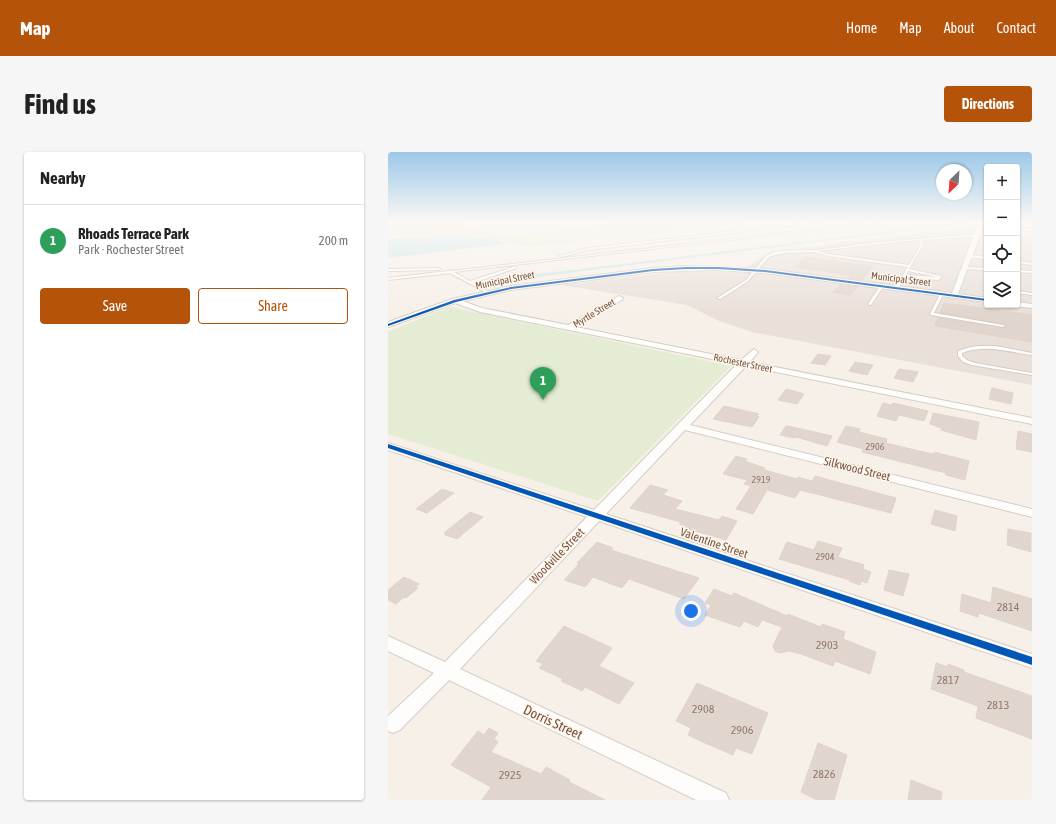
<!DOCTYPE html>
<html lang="en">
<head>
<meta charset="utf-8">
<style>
  body { margin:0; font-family:"Asap Condensed",sans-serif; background:#f6f6f6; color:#222 }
  .controls { position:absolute; right:12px; top:12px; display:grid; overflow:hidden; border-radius:4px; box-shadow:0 1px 3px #0004 }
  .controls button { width:36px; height:36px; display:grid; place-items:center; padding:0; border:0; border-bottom:1px solid #e0e0e0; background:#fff; color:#222; font:20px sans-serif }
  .compass { position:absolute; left:548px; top:12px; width:36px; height:36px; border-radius:50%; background:#fff; box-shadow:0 1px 3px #0004; rotate:205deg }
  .you { position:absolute; left:303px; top:459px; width:14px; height:14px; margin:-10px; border:3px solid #fff; border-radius:50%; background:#1a73e8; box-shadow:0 0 0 6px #1a73e833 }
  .badge { display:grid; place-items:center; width:26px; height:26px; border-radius:50%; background:#b45309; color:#fff; font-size:13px; font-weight:700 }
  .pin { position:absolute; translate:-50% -33px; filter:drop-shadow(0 1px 2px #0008) }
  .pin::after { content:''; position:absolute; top:21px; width:14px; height:12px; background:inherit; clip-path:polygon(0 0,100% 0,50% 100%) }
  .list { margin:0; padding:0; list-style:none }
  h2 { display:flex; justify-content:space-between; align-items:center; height:52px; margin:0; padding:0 16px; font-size:17px }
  h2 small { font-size:13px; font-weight:400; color:#767676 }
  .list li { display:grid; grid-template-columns:26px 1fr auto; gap:12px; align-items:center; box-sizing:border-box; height:72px; padding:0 16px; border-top:1px solid #e0e0e0 }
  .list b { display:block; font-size:15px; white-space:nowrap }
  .list p { margin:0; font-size:13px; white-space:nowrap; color:#767676 }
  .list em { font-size:13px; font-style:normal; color:#767676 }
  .actions { display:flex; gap:8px; padding:12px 16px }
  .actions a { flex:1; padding:9px 0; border:1px solid #b45309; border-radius:4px; text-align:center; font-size:14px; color:#b45309 }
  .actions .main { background:#b45309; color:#fff }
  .icon { flex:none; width:22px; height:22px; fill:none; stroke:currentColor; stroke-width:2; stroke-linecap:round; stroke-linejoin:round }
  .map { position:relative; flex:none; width:644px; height:648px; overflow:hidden; border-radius:4px }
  header { display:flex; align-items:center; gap:24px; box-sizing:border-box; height:56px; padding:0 20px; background:#b45309; color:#fff }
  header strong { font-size:19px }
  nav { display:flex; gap:22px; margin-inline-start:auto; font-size:14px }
  .intro { display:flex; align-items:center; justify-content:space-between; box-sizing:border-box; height:96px; padding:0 24px }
  h1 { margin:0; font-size:28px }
  .button { padding:10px 18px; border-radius:4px; background:#b45309; color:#fff; font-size:14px; font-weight:700 }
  main { display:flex; gap:24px; padding:0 24px }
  aside { flex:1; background:#fff; border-radius:4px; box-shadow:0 1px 3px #0004 }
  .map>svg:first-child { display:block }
  .industrial { fill:#eae0da }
  .green { fill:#e4edd3 }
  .water { fill:#cae6e8 }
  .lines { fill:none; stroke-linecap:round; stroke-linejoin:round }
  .stream-far1 { stroke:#cae6e8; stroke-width:2 }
  .stream { stroke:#cae6e8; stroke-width:2.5 }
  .building { fill:#e1d6ce; stroke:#e0d3cb }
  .lane-casing { stroke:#d5ccc6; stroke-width:2 }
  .street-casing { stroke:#d5ccc6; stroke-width:2 }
  .lane { fill:#fefdfc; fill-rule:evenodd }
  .street { fill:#fefdfc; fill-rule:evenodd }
  .cycleway-casing { stroke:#fff6ea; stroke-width:2 }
  .cycleway { fill:#0057b8; fill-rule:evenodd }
  .labels { text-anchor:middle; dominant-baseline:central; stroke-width:3; stroke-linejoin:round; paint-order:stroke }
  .far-street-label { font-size:10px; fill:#765648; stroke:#fff6ea }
  .number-label { font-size:10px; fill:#93796c }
  .street-label { font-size:12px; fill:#765648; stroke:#fff6ea }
  .near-number-label { font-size:12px; fill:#93796c }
  .near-street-label { font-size:14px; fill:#765648; stroke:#fff6ea }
</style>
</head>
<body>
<header>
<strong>Map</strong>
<nav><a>Home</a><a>Map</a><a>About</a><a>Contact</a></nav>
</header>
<div class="intro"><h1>Find us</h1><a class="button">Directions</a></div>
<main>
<aside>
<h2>Nearby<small></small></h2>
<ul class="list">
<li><span class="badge" style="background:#2e9e5b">1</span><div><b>Rhoads Terrace Park</b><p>Park · Rochester Street</p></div><em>200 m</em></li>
</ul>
<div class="actions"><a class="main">Save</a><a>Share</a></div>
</aside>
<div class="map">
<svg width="644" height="648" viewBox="0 0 644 648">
  <rect width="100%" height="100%" fill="#f7f0e9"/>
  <path class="industrial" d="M629 70H644V233L364 180 331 169 299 153 173 133 284 120H352L381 100 599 73V153H629Z"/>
  <path class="green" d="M0 70H71L82 77 115 82 169 79 230 70H370L141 95 108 87 65 81 0 84Z
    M62 154 77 158 343 214 210 349 0 282V180Z"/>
  <path class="water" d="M63 83 108 87 117 92 0 106V87Z"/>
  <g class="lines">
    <path class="stream-far1" d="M178 120 583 70"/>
    <path class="stream" d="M129 126 186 119"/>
  </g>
  <path class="building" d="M417 105 485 115 474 128 460 126 463 123 407 115Z
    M453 132 469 135 462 143 445 140Z
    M556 151 644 163V190L547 174 550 166 615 176 618 175 615 172 552 161Z
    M430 202 443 204 437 213 423 211Z
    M467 210 485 213 479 223 461 219Z
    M511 217 530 220 525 230 506 226Z
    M604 236 625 241 623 252 601 247Z
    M398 237 410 240 416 242 409 252 390 248Z
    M495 251 504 253 505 251 540 259 536 269 511 263 508 269 489 264Z
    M336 254 371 262 369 264 371 265 364 275 325 267Z
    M545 261 591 270 588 288 553 278 554 276 542 272Z
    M398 274H400L444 284 439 294 408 285 407 286 392 283Z
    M458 274 472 277 471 280 499 287 498 291 531 299 546 302V300L581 309 577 328 558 323V321L474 300 475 297 449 290Z
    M630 279 644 282V300L628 297Z
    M348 304 359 307 357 309 377 316 376 318 409 327 410 325 424 329 427 324 508 346 503 361 412 338 407 346 379 338 365 362 348 357 363 334 356 332 359 328 335 322Z
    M262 333 280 338 275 343 294 349 287 357 331 368 334 364 349 369 338 388 297 376 299 374 291 372 293 370 242 356Z
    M54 337 66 341 39 361 28 357Z
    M547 358 569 364 567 379 543 372Z
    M82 360 95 365 69 387 57 383 58 381H56Z
    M620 377 643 381V400L619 393Z
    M430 389 454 396 450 405 476 413 475 417 483 420 479 431 473 429 472 433 461 429 462 428 391 407 399 390 426 398Z
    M209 390 225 396 223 398 311 426 296 447 241 427 234 436 205 425 197 435 176 428 191 412 189 411Z
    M501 418 521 422 515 444 496 438Z
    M16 425 31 432 27 435 30 436 18 446 16 445 8 452 0 448V438Z
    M605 435 644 447V479L591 461 590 465 572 459 574 442 603 451Z
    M326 437 344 444 346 441 399 464 400 462 433 475 434 472 457 480 455 487 488 500 482 522 447 509 445 514 410 501 401 499 392 501 387 499 385 494 394 475 374 468 370 475 356 469 352 475 317 463 323 453 317 451Z
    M176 474 224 496 211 514 246 531 231 552 197 535 194 539 173 529 175 527 151 516 155 512 148 509Z
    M548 511 560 515V512L576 518V520L644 544V587L588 566 590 554 543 537Z
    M309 531 380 561 364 602 348 596 345 603 317 591 300 583 303 576 288 569Z
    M101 576 110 581 106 587 110 590 103 600 153 622 158 615 182 628 181 630 217 648H94L103 635 63 613 90 579 96 583Z
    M430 591 459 603 446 648H429L413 640Z
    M523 628 554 640 553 648H520Z"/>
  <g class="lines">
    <defs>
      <path id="lane" d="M427 70H434L200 98 173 105 171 104 200 96Z
        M488 70H496L66 120 82 129 128 114V116L85 131 102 140V142H101L62 121 0 128V126L60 119 61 118 63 119Z
        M629 76 644 77V79L629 78Z
        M590 82 591 84 534 88 535 93 521 117 553 124V126L550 128 517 125 510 137 508 138 506 137 520 115 440 104 427 100 395 101 383 104 380 106 360 129 348 137 332 147 329 146 358 128 378 104C392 95 413 100 429 98 450 96 471 92 492 90 525 87 557 85 590 82ZM531 88 533 93 521 113 440 102 429 99 473 94ZM520 119 550 125 518 123Z
        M581 103 599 105V107L580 105Z
        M629 109 644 111V113L629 111Z
        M576 115 599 116V118L575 117 574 116Z
        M51 116 52 117 50 118 0 119V117Z
        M629 118 644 119V121L629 120Z
        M492 134 495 135 483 153H481L480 152Z
        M596 135H599V137H595L594 136Z
        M629 139 644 141V143L629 141Z
        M552 142 555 143 546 161 615 173 617 174 615 175 543 163 542 162Z
        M589 194H608L644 201V203C621 200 597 192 574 201V204L579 208 587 211 644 221V223L584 213 575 210 570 204V199L579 196Z"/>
      <path id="street" d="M592 73 595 75 570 142 599 146V150L377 121 331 118 265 120 123 138 75 149 94 156 180 173 231 144 235 146 234 148 188 175 353 208 366 197 370 200 362 210 644 266V272L358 214 302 273 644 357V365L297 278 218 362 644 502V516L211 369 72 517 338 641 341 648H308L61 528 12 578 5 581 0 579V564L46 521 0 499V484L57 510 199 365 0 298V291L206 358 349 212 92 160 67 151 0 175V170L64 147 123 134 265 116 298 114 377 117 564 141 589 75Z
        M629 150 644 152V156L626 154 629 153Z"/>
    </defs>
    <use href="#lane" class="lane-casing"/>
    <use href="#street" class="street-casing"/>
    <use href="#lane" class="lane"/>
    <use href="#street" class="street"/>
    <defs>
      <path id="cycleway" d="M298 115H331L377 118 599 147V149L377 120 331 117H298L265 119 123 137 68 150 0 174V172L66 148 123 135 265 117Z
        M0 292 644 505V513L0 296Z"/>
    </defs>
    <use href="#cycleway" class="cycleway-casing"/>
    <use href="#cycleway" class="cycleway"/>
  </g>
  <linearGradient id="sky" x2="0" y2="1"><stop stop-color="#9cc8e8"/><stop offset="0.43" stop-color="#fbf8f5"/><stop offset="1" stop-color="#fbf8f5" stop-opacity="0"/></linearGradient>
  <rect width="644" height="161" fill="url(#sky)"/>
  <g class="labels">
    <g class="far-street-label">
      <text transform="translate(513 127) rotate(7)">Municipal Street</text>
      <text transform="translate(117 128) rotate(-11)">Municipal Street</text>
      <text transform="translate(206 161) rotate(-31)">Myrtle Street</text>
      <text transform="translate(355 211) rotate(12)">Rochester Street</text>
    </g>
    <g class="number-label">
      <text x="487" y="294">2906</text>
      <text x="373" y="327">2919</text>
      <text x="437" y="404">2904</text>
    </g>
    <g class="street-label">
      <text transform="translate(469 317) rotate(14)">Silkwood Street</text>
      <text transform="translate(326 391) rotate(19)">Valentine Street</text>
      <text transform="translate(169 404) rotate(-46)">Woodville Street</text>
    </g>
    <g class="near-number-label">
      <text x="620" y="455">2814</text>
      <text x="439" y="493">2903</text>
      <text x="560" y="528">2817</text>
      <text x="610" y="553">2813</text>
      <text x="315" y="557">2908</text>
      <text x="354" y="578">2906</text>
      <text x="436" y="622">2826</text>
      <text x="122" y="623">2925</text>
    </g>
    <g class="near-street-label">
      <text transform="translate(165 570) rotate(25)">Dorris Street</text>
    </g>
  </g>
</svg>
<div class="controls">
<button>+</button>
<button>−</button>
<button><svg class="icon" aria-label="locate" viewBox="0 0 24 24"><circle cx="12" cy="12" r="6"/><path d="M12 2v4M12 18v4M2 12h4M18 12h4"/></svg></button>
<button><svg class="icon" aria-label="layers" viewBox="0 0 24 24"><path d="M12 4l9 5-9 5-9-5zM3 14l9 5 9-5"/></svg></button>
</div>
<svg class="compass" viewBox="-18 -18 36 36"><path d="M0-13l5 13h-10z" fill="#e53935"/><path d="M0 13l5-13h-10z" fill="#767676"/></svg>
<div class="you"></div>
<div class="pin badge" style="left:155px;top:248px;background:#2e9e5b">1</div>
</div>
</main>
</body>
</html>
